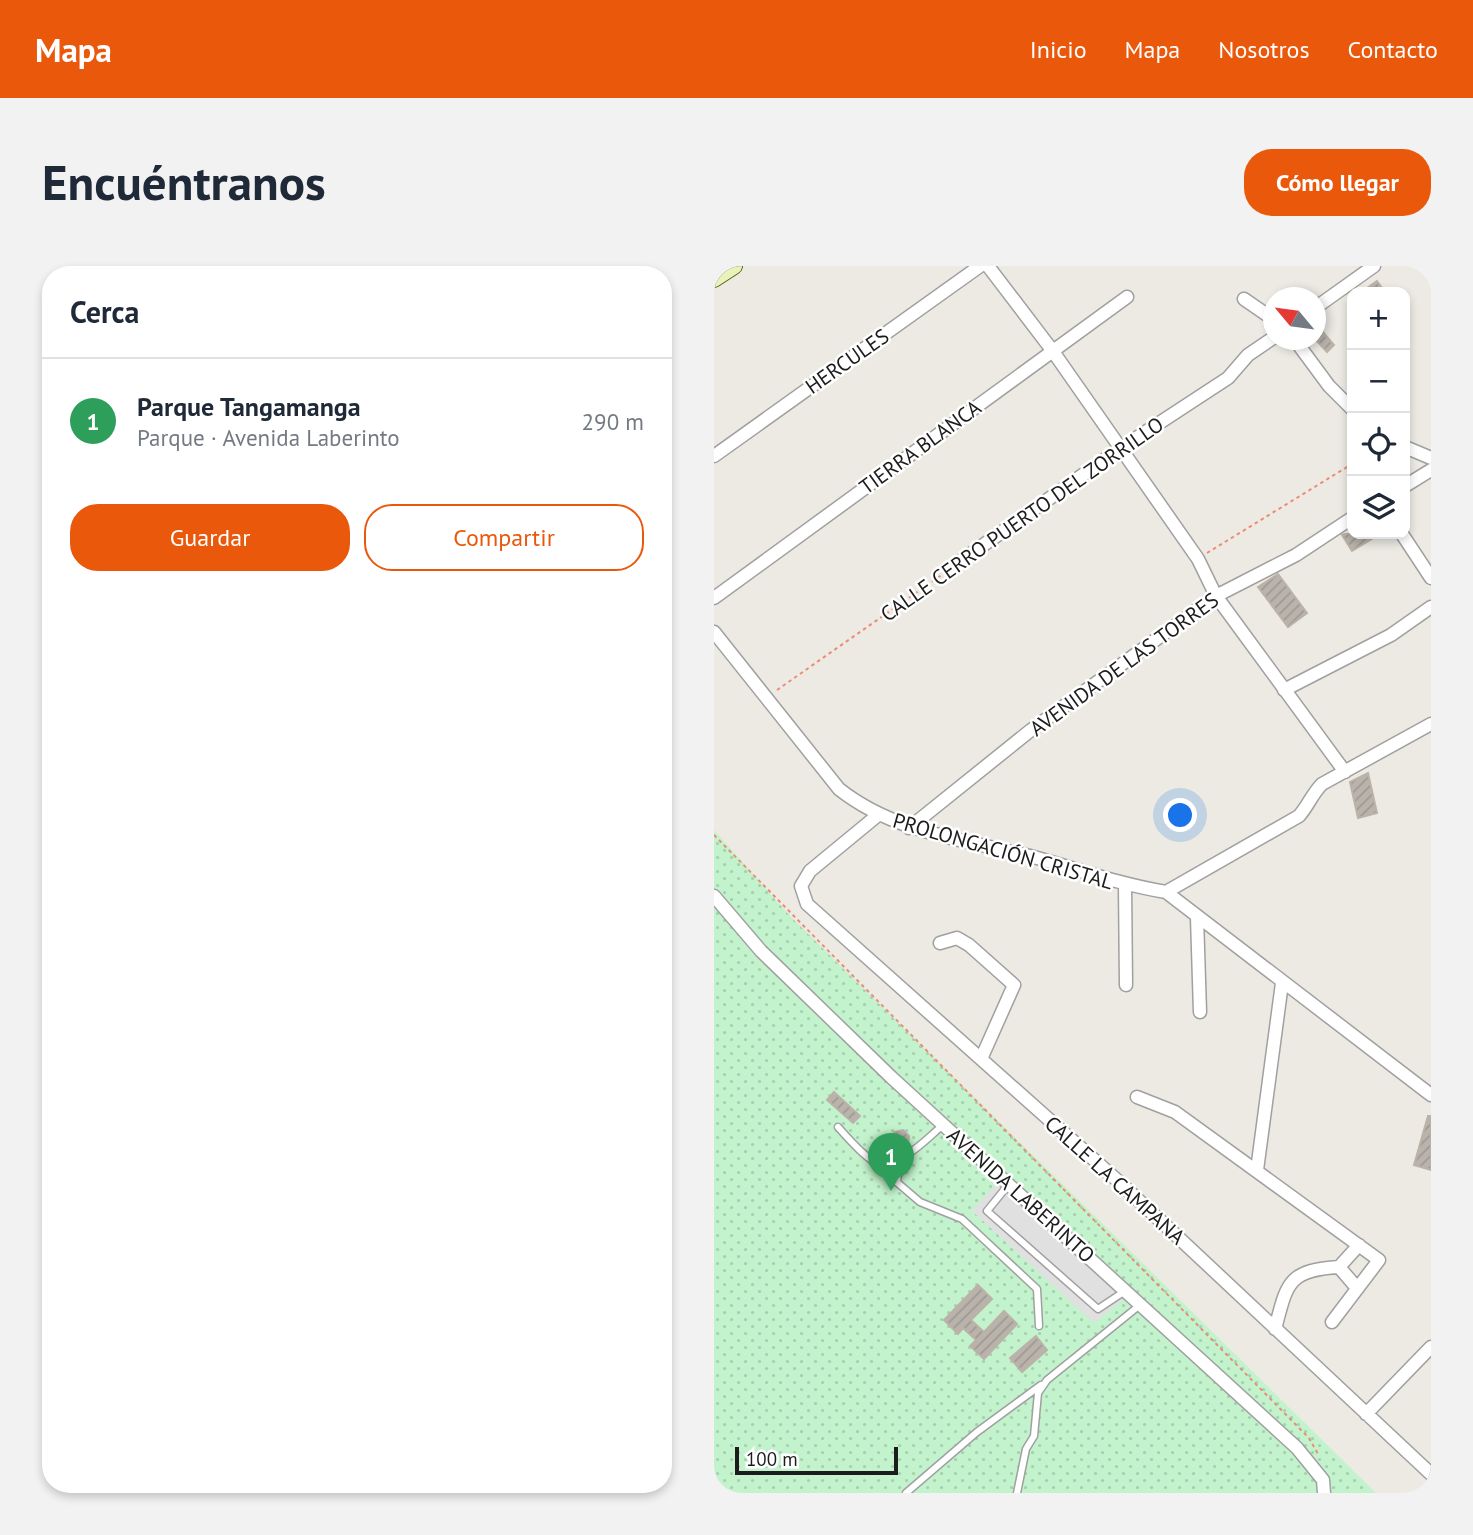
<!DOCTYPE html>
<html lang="es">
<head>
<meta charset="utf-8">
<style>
  body { margin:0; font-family:"PT Sans",sans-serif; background:#f2f2f3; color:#1f2937 }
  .controls { position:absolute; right:21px; top:21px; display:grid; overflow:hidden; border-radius:14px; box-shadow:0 4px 10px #0003 }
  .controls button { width:63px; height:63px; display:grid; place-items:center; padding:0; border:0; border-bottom:2px solid #e0e1e3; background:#fff; color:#1f2937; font:35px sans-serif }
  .compass { position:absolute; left:549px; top:21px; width:63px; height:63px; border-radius:50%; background:#fff; box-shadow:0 4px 10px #0003; rotate:299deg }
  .scale { position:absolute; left:21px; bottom:18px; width:163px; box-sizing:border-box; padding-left:7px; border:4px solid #1c1c1c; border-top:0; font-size:19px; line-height:24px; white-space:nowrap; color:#1c1c1c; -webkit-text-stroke:5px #fff; paint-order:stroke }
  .you { position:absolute; left:467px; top:550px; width:24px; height:24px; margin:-18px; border:5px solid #fff; border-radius:50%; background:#1a73e8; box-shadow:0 0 0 10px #1a73e833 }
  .badge { display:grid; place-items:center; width:46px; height:46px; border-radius:50%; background:#ea580c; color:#fff; font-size:23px; font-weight:700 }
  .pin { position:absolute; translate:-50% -58px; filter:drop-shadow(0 2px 4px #0008) }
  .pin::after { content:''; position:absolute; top:37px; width:24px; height:21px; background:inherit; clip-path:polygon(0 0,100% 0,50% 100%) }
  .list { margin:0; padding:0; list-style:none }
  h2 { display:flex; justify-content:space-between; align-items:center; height:91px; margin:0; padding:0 28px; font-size:30px }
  h2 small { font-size:23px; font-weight:400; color:#747a83 }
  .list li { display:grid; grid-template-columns:46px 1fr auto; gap:21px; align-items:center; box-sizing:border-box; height:126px; padding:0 28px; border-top:2px solid #e0e1e3 }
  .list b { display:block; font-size:26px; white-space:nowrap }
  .list p { margin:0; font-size:23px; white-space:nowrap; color:#747a83 }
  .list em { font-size:23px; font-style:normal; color:#747a83 }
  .actions { display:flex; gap:14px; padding:21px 28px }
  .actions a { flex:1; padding:16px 0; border:2px solid #ea580c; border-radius:28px; text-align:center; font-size:24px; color:#ea580c }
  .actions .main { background:#ea580c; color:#fff }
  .icon { flex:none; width:38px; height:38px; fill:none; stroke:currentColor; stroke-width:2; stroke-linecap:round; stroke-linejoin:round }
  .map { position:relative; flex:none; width:717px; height:1227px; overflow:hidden; border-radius:28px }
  header { display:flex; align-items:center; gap:42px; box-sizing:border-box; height:98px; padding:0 35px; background:#ea580c; color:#fff }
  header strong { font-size:33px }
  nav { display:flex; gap:38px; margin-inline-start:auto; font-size:24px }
  .intro { display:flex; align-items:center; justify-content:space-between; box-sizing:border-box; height:168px; padding:0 42px }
  h1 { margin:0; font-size:49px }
  .button { padding:18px 32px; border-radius:28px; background:#ea580c; color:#fff; font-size:24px; font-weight:700 }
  main { display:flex; gap:42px; padding:0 42px }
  aside { flex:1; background:#fff; border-radius:28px; box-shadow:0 4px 10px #0003 }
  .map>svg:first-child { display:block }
  .park { fill:url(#park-dots) }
  .parking { fill:#e0e0e0 }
  .building { fill:url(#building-hatch); stroke:#bcb2a7; stroke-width:2 }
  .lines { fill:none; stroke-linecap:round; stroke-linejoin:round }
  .lane-casing { stroke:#a0a0a0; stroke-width:9 }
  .street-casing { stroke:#a0a0a0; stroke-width:15 }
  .secondary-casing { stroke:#556710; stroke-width:18 }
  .path { stroke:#eb8d76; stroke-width:2; stroke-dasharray:3.5 3.5; stroke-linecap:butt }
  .lane { stroke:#fff; stroke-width:6 }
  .street { stroke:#fff; stroke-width:12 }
  .secondary { stroke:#eaf2bb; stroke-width:16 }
  .labels { text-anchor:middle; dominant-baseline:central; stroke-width:5; stroke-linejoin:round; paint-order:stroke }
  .street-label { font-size:21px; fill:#1c1c1c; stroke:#fff }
</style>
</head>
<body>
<header>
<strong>Mapa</strong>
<nav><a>Inicio</a><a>Mapa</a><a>Nosotros</a><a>Contacto</a></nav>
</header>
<div class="intro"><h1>Encuéntranos</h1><a class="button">Cómo llegar</a></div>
<main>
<aside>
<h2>Cerca<small></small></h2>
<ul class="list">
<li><span class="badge" style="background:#2e9e5b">1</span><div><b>Parque Tangamanga</b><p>Parque · Avenida Laberinto</p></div><em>290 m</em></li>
</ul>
<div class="actions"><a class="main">Guardar</a><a>Compartir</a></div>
</aside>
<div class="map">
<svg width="717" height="1227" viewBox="0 0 717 1227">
  <defs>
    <pattern id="park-dots" width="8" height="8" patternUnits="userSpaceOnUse" patternTransform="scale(1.75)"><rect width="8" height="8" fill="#c3f3cc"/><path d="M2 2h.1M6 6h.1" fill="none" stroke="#a7d0af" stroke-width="1.8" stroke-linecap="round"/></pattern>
    <pattern id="building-hatch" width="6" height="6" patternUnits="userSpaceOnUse" patternTransform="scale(1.75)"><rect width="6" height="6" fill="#b9b3ac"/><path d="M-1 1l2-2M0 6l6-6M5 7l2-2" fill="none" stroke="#9e9993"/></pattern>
  </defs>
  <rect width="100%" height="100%" fill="#eceae3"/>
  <path class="park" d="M0 564 76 650 662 1227H0Z"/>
  <path class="parking" d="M283 917 410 1033 380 1057 258 945Z"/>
  <path class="building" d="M663 15 671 26H648Z
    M608 65 620 79 613 86 601 73Z
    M630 268H666L638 285 628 269Z
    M564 308 593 347 574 361 544 321Z
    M654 507 663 547 644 552 636 516Z
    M120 826 146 850 139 857 113 834Z
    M714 850H717V904L700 899Z
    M189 864 195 870 194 879 185 882 178 876 180 866Z
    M264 1019 278 1033 257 1054 270 1066 290 1045 303 1058 270 1093 256 1080 262 1074 249 1062 244 1068 230 1054Z
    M322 1070 333 1084 308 1106 296 1092Z"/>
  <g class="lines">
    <defs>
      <path id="lane" d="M124 861C134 872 144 884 155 892 180 910 212 873 229 859
        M158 895 206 936 248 953 323 1023 325 1060
        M183 916 185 901 191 892
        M295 918 273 945 384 1043 411 1025
        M192 1227 263 1166 327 1119
        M303 1227 312 1183 320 1170 324 1127 333 1114 426 1039"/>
      <path id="street" d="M274 0 338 84 484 293 502 330 631 506
        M530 33 559 53
        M601 42 660 0
        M581 74 615 120 638 143
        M691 181 717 192
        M0 190 266 0
        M691 220 717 204
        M688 268 717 312
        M248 294 407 182 514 112 534 89 559 72
        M0 332 413 31
        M0 366 125 523C183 569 257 574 327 593 369 605 409 619 452 626L717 829
        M570 424 677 369 717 341
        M164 549 96 605 87 620 93 638 404 915 717 1208
        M195 562 317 464 502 330 582 289 638 252
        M411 619 412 719
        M452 626 585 550C594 540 598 528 608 518L717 458
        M0 630 47 685 177 811 583 1182 609 1214 610 1227
        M483 651 486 746
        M226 677 243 672 255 679 300 719 267 793
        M423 831 461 846 665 994 618 1056
        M543 904 568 717
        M625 1001 643 1022
        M561 1063C573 1018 573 1004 625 1001L645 979
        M652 1148 717 1081"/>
      <path id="secondary" d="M0 13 20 0"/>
    </defs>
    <use href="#lane" class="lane-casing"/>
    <use href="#street" class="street-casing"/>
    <use href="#secondary" class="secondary-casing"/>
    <path class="path" d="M493 287 638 198
      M63 424 239 301
      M0 569 595 1172 604 1188"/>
    <use href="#lane" class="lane"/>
    <use href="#street" class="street"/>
    <use href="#secondary" class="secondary"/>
  </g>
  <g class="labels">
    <g class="street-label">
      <text transform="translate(133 95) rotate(-35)">HERCULES</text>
      <text transform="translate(206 181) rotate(-36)">TIERRA BLANCA</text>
      <text transform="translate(308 253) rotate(-35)">CALLE CERRO PUERTO DEL ZORRILLO</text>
      <text transform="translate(410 398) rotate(-36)">AVENIDA DE LAS TORRES</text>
      <text transform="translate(289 585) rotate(16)">PROLONGACIÓN CRISTAL</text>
      <text transform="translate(401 914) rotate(42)">CALLE LA CAMPANA</text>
      <text transform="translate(307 929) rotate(42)">AVENIDA LABERINTO</text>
    </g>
  </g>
</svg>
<div class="controls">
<button>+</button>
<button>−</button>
<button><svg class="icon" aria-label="locate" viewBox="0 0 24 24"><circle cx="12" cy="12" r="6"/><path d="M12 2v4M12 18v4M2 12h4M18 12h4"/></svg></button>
<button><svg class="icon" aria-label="layers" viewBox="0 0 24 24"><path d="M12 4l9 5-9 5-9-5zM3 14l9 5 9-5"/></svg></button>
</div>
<svg class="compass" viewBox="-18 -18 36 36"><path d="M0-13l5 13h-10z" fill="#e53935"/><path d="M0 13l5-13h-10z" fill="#747a83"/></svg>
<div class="scale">100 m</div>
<div class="you"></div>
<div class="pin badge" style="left:177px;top:925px;background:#2e9e5b">1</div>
</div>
</main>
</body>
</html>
